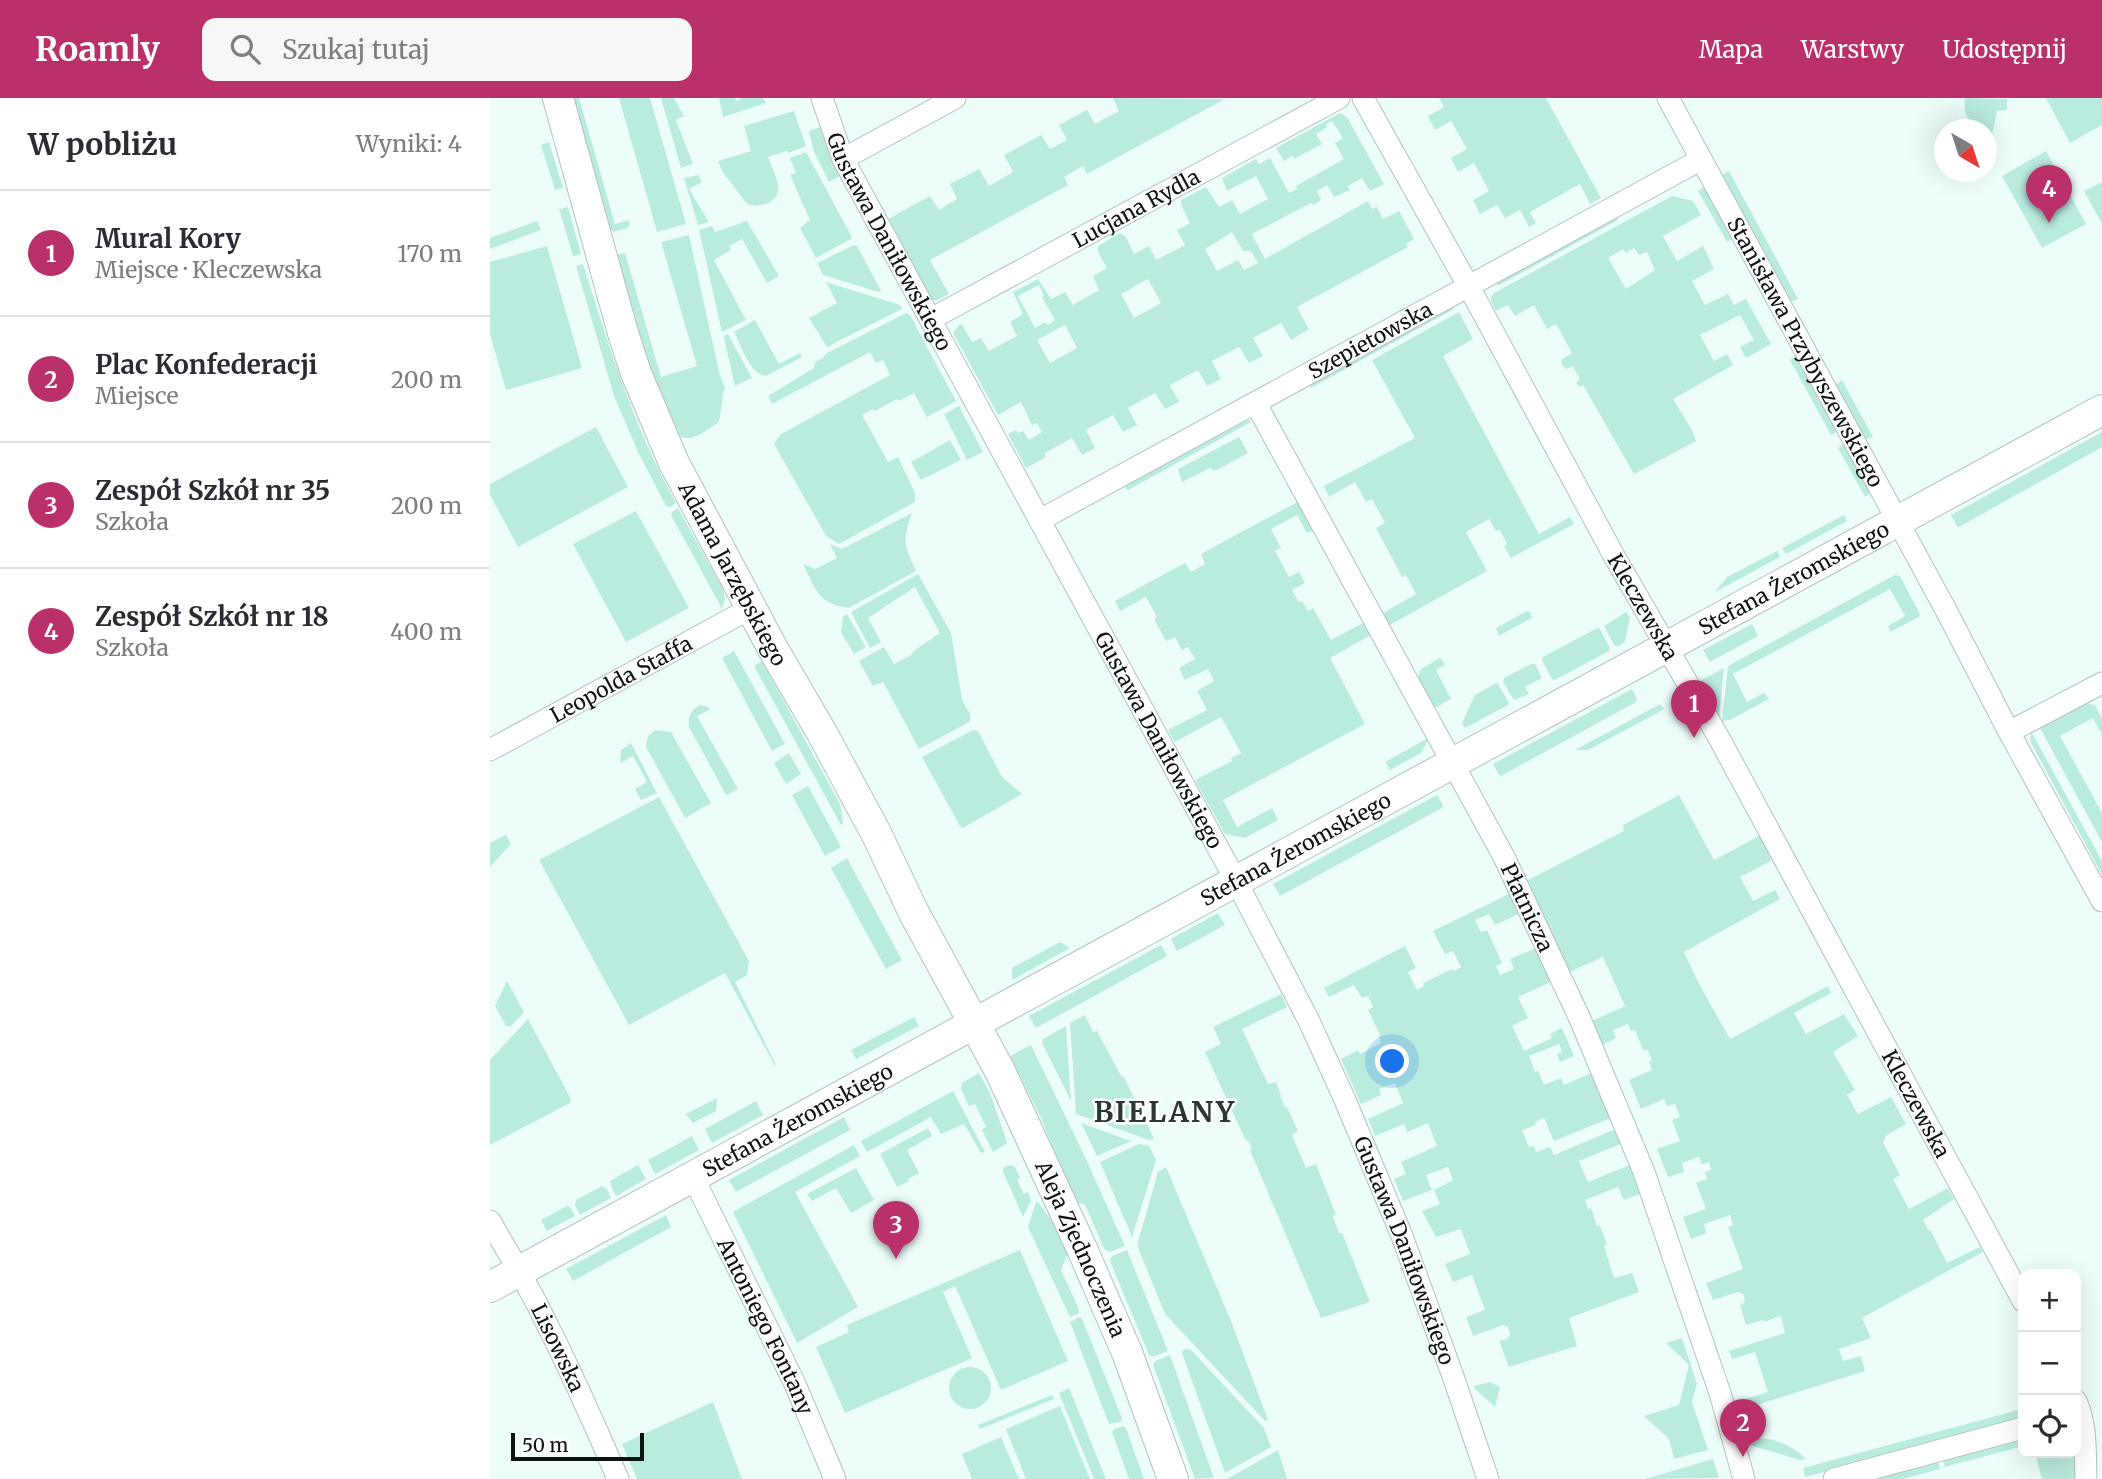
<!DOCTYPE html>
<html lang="pl">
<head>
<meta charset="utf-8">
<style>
  body { margin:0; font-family:Merriweather,serif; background:#f7f7f7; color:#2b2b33 }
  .controls { position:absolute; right:21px; bottom:21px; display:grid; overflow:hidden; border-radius:14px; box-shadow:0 7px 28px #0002 }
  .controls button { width:63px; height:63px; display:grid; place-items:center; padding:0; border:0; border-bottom:2px solid #e1e1e2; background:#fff; color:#2b2b33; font:35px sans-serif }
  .compass { position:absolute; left:1444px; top:21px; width:63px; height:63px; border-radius:50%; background:#fff; box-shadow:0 7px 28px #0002; rotate:141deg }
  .scale { position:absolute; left:21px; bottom:18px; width:133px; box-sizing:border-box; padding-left:7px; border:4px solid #0d1311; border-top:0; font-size:19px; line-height:24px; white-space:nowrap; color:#0d1311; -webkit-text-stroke:5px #fff; paint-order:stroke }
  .you { position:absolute; left:903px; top:964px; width:24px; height:24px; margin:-18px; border:5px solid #fff; border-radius:50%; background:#1a73e8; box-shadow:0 0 0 10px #1a73e833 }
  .badge { display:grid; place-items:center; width:46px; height:46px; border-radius:50%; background:#ba306b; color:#fff; font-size:23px; font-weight:700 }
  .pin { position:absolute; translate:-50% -58px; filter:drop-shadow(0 2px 4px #0008) }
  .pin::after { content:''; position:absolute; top:37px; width:24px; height:21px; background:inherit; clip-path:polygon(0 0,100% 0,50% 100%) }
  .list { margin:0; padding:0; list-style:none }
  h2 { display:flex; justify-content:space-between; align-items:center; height:91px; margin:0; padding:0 28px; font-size:30px }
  h2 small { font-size:23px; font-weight:400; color:#7c7c81 }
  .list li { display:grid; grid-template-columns:46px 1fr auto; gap:21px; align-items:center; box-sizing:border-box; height:126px; padding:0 28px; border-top:2px solid #e1e1e2 }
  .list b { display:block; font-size:26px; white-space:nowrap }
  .list p { margin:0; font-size:23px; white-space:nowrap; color:#7c7c81 }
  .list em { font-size:23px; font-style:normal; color:#7c7c81 }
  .icon { flex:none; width:38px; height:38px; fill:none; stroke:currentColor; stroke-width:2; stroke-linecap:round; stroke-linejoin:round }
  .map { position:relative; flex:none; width:1612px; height:1381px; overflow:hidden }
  header { display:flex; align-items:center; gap:42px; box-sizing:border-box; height:98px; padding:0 35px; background:#ba306b; color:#fff }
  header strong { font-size:33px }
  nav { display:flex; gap:38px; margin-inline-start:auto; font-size:24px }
  .search { width:490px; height:63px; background:#f7f7f7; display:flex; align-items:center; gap:18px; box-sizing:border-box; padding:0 24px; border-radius:14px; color:#7c7c81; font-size:26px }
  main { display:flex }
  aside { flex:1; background:#fff }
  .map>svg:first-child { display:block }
  .green { fill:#baebdf; fill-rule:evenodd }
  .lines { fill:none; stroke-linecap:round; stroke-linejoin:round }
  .street-casing { stroke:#b2c2be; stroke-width:23 }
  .secondary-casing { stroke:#b2c2be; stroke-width:32 }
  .street { stroke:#fff; stroke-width:21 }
  .secondary { stroke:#fff; stroke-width:30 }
  .labels { text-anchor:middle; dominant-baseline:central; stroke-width:5; stroke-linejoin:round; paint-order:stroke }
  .street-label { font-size:21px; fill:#0d1311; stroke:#fff }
  .district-label { font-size:28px; font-weight:bold; letter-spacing:2px; fill:#2a3835; stroke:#fff }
</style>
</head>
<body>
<header>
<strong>Roamly</strong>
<div class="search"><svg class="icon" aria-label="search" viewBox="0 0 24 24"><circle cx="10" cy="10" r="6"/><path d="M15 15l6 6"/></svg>Szukaj tutaj</div>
<nav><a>Mapa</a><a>Warstwy</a><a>Udostępnij</a></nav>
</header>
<main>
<aside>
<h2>W pobliżu<small>Wyniki: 4</small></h2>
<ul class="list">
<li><span class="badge">1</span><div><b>Mural Kory</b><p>Miejsce · Kleczewska</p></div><em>170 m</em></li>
<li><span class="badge">2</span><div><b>Plac Konfederacji</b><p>Miejsce</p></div><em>200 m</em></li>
<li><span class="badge">3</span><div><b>Zespół Szkół nr 35</b><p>Szkoła</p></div><em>200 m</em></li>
<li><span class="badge">4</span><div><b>Zespół Szkół nr 18</b><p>Szkoła</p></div><em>400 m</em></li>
</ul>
</aside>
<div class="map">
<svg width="1612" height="1381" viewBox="0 0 1612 1381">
  <rect width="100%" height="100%" fill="#edfefa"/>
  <path class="green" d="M80 0H89L125 126 138 122 140 126 138 130 124 134 119 130Z
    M129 0H160L196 126 167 134Z
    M171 0H184L194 18 186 22 203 66 191 70Z
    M229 0H245L247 3 252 0H273L276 5 233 19Z
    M623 0 735 1 597 76 593 68 574 79 578 87 440 162 459 196 448 202H442L398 121 440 98 449 112 467 101 460 86 489 71 499 88 523 74 514 57 551 37 560 51 577 42 569 27 597 12 605 26 629 13Z
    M949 0H1056L1111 100 1100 106 1090 86 1040 114 1046 125 1039 129 1030 112 1015 120 1007 107 990 116 983 102 999 93 984 65 968 74 961 60 977 51 961 23 945 32 938 18 954 9Z
    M1475 0 1517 1V12L1507 13 1502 38 1497 37 1496 32 1486 31C1477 22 1473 13 1475 0Z
    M1556 0H1612V27L1580 45Z
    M304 13 316 48 298 55 297 53 278 59C281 68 289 82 288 91 288 106 267 110 257 106L232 73 228 63 261 53 254 28Z
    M850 15 857 19 894 86 880 93 872 80 858 88 860 92 844 99 837 87 827 93 831 102 823 107 821 105 762 136 775 161 878 103 882 111 887 109 893 121 909 113 924 141 916 146 918 149 807 209 819 231 801 242 791 225 763 240 773 258 759 265 749 249 722 263 731 281 717 288 708 272 680 287 689 304 675 311 665 295 638 310 647 327 633 334 623 317 596 332 605 350 592 357 582 340 555 355 556 359 536 370 518 336 526 332 528 335 533 333 539 342 552 334 547 325 542 327 531 304 508 317 463 235 470 226 473 228 482 244 491 240 499 253 527 238 520 224 533 216 523 194 548 181 561 201 575 194 583 207 609 192 603 178 617 170 608 154V148L630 135 636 139 644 156 659 148 666 162 695 147 687 132 700 125 692 109 691 102 716 89 729 109 742 102 750 116 778 101 766 78 737 93 732 80 766 61 769 66 780 60 799 95 807 91 806 88 854 61 845 45 853 40 842 23 836 26 837 29 826 36 832 46 804 61 802 58 794 63 786 50ZM742 134 753 153H761L768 165 754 172 748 162 727 173 715 151ZM658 181 671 205 644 220 631 196ZM549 187 554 198 552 199 565 222 558 227 555 224 545 230 528 198ZM575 227 587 250 560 265 547 242Z
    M331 29 336 47 352 77 339 84 324 54 319 34 321 32Z
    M59 44 73 90 65 92 51 47Z
    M1556 53 1596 126 1552 150 1512 78Z
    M316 54 362 139 361 141 326 160 310 130 320 122 300 77 306 75 300 60Z
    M1239 73 1308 201 1303 203H1300L1232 77Z
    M208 77 212 84 199 91 219 124 208 127 194 80Z
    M1612 84V126L1594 93Z
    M1214 89 1243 141 1237 144 1208 93Z
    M1182 98 1203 103 1211 117 1173 138 1187 163 1213 148 1224 171 1202 183 1215 207 1238 196 1244 207 1256 201 1281 246 1256 260 1250 249 1264 242 1250 217 1210 237 1224 263 1237 256 1243 267 1183 301 1203 334 1206 343 1144 376 1093 287 1089 289 1086 284 1090 282 1083 268 1076 271 1072 267 1071 262 1082 255 1066 226 1057 231 1044 207 1025 218 1018 207 1006 213 1001 204V199L1004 195ZM1144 150 1149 157 1157 154 1165 172 1136 191 1118 160 1133 151 1136 155Z
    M78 109 91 156 83 158 69 111Z
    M1126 118 1128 122 1008 188 1006 183Z
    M47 123 51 132 0 151V140Z
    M257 123 289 178 277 185 252 141 239 148 241 152 224 162 256 222 232 234 209 132 222 128 225 134Z
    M199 137 230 278 235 290C232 296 231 315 229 324 215 333 202 346 185 337L169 302 123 157 135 155 171 279 207 268 171 144Z
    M364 147 367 148 391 193 389 194 333 177 327 165Z
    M57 148 92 270 16 292 0 236V164Z
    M93 166C120 251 143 327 186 405L180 409 176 408 148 354 124 298 86 168Z
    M336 184 410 207 412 211 337 249 319 220 347 205Z
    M962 207 964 211 821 290 819 286Z
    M969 214 983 241 953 258 1049 436 1080 419 1084 426 1021 460 1014 448 1017 446 1010 432 1006 433 999 421 976 434 997 473 898 528 891 516 926 496 916 477 912 479 886 430 895 425 882 401 876 404 865 384 839 399 834 388 925 340 882 262Z
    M416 215 420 217 466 303 437 319 424 295 409 303 407 301 385 313 383 311 372 317 398 364 408 359 425 395V404L349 446 336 438 284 346 291 336 400 277 393 262 386 265 380 254 282 306 278 298 324 270 325 264 333 260 337 255Z
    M265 222 289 266 310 255 312 259 276 278C260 277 251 247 244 234Z
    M238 236 262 280 245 288 235 244 234 238Z
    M1306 258 1348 333 1341 337 1300 262Z
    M1352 282 1383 339 1378 341 1375 340 1346 286Z
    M469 308 493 354 477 362 454 316Z
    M760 322 761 324 638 392 635 390 636 387 754 323Z
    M106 329 138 389 28 449 0 397V386Z
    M1612 334V349L1469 429 1467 428 1461 417Z
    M749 339 758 355 725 373 720 370 692 384 688 371Z
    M460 342 471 362 431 382 421 364Z
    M1355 346 1379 392 1380 395 1375 399 1348 350Z
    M809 403 824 432 817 435 807 417 781 431 791 450 785 453 799 479 809 474 815 485 802 492 809 504 812 503 818 513 823 510 841 542 875 524 881 537 840 560 875 626 733 702 747 729 782 710 788 722 755 740 735 736 705 682 742 663 741 660 751 655 731 619 685 644 678 632 717 612 707 593 724 583 718 571 695 582 689 570 705 561 698 549 692 552 685 539 676 543 664 521 667 519 656 499 630 513 625 503 695 465 701 474 715 466 711 456Z
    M188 410 233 491 235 500 232 511 181 417 182 414Z
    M146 413 199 510 136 544 83 446Z
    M422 415C412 443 414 446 426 473L359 510C327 506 326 491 313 466L325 471 347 460 340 446 352 451Z
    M1354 417 1357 423 1296 456 1292 450Z
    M1287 453 1290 459 1225 494 1237 479Z
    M428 476 461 535 470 589 472 602 480 616V623L474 627 429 651 393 584 383 588 369 563 394 549 404 566 423 556 422 554 450 535 425 489 378 520 391 544 380 550 361 514Z
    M1405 477 1410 478 1430 516 1429 519 1400 534 1398 528 1415 518 1400 491 1243 576 1257 604 1274 595 1279 601 1240 622 1232 623 1238 568Z
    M1037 513 1040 514 1042 520 1009 538 1006 530Z
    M1136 514 1140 520 1135 544 1127 549 1124 547 1114 528Z
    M357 516 376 549 364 556 351 534 353 519Z
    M1262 526 1268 538 1220 564 1213 552Z
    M1107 530 1110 531 1120 550 1119 553 1065 582 1062 581 1052 562 1053 559Z
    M244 553 295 646 282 653 232 560Z
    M950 560 955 567 946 572 961 601 947 609 943 608 927 580 931 571Z
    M272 563 350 706 353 725 351 727 264 568Z
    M1041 566H1045L1052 580 1035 589 1039 596 1024 602 1013 584 1014 580Z
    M1234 570 1229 620 1209 585 1210 583Z
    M1006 585 1008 586 1019 605 1018 607 975 630 972 625 985 597Z
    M1142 591 1147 601 1146 604 1011 678 1009 677 1003 666Z
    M1594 605 1605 607 1612 621V637L1603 620 1570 638 1612 715V744L1550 630 1551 628Z
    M1170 606 1175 611 1098 652H1085Z
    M210 607 216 608 220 611 207 618 248 691 236 697 199 629C197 619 201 612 210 607Z
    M165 632 181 634 221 705 195 720 156 649 158 638Z
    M483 632 488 633 512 679 532 696 473 730 470 728 432 659Z
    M1541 633 1612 763V777L1540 643Z
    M938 640V642L931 655 900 672 895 664Z
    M141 645 167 695 151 702 145 691 157 684 143 658 130 665 131 652Z
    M299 655 311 676 296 686 284 665Z
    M318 688 351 749 335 758 302 697Z
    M947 697 953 707 952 710 790 798 783 786Z
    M1189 697 1224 762 1271 737 1281 763 1250 779 1263 803 1285 792 1290 801 1194 854 1208 884 1240 941 1338 888 1341 895 1304 915 1316 936 1354 916 1368 938 1343 954 1365 992 1357 997 1368 1016 1401 999 1416 1026 1397 1037 1393 1044 1410 1077 1403 1081 1419 1111 1458 1090 1464 1101 1433 1122 1439 1133H1441L1457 1165 1490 1149 1493 1154 1372 1220 1381 1240 1349 1251 1353 1263 1371 1258 1375 1273 1257 1310 1255 1301 1278 1294 1265 1254 1242 1261 1239 1253 1295 1235 1291 1218 1274 1224 1273 1222 1256 1227 1250 1207 1253 1206 1255 1202 1253 1196 1248 1194 1223 1202 1216 1185 1253 1171 1238 1129 1243 1127 1240 1117 1214 1126 1216 1135 1201 1141 1193 1119 1216 1111 1206 1085 1217 1081 1215 1074 1221 1072 1219 1064 1212 1066 1209 1059 1192 1065 1194 1074 1178 1079 1167 1051 1190 1043 1182 1022 1190 1019 1185 1006 1177 1008 1174 1001 1151 1011 1139 982 1162 972 1159 964 1162 962 1157 951 1153 952 1145 932 1141 933 1138 926 1123 932 1126 940 1110 948 1100 924 1135 908 1113 859 1077 875 1034 784 1134 733 1133 727Z
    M169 699 259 863 257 877 245 884 286 967 284 966 235 875 139 927 49 762Z
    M16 737 21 746 0 769V745Z
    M357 760 412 862 396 871 341 770Z
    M1021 795 1031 815 1005 827 999 816 985 822 991 834 997 832 1012 865 1006 868 1010 877 1024 871 1020 861 1048 849 1063 883 1028 899 1038 920 1022 928 1034 953 1062 940 1060 936 1072 930 1084 958 1070 964 1067 956 1072 954 1069 946 1039 958 1045 974 1048 973 1054 987 1071 980 1074 987 1104 974 1123 1019 1064 1043 1054 1020 1045 1024 1046 1027 1032 1032 1039 1049 1044 1048 1046 1054 1060 1049 1064 1057 1128 1030 1133 1045 1089 1063 1098 1084 1142 1066 1152 1095 1134 1102 1128 1089 1095 1102 1098 1111 1101 1110 1107 1128H1110L1117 1146 1114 1148 1124 1180 1142 1175 1149 1194 1079 1220 1087 1248 1019 1269 1009 1243 1017 1241 1020 1235 1018 1229 1013 1227 983 1238 976 1219 995 1212 982 1177 963 1184 955 1166 980 1156 971 1131 946 1139 932 1113 950 1106 944 1092 963 1082 958 1069 936 1077 941 1090 944 1091 913 1103 904 1081 916 1076 911 1064 947 1048 938 1025 917 1034 914 1026 885 1038 878 1021 913 1005 905 985 889 991 891 997 871 1006 851 961 868 952 870 956 891 945 889 939 890 937 878 912 883 909 878 898 872 900 864 887 839 899 834 890 915 848 926 870 918 874 927 892 934 888 933 885 962 871 964 873 971 869 963 853 955 856 943 833Z
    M728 815 735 827 687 853 681 841Z
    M570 844 580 850 522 882V870Z
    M671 847 677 858 546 930 539 918Z
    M17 883 34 914 21 928H16L5 908Z
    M791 896 797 909 752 931 778 986 786 984 791 997 790 998 795 1009H797L808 1033 802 1037 816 1070 826 1066 846 1117 843 1118 849 1135H852L880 1204 831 1220 760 1052 762 1050 759 1044 755 1041 715 954 731 946 723 929Z
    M595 917 603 934 607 933 631 978 634 979 664 1041 659 1042 586 1016 580 925Z
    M424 919 429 928 366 961 361 952Z
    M38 921 81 1001 80 1005 0 1047V962Z
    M576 928 581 1003 552 945 553 941Z
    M541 947 596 1061 635 1148 620 1154 615 1152 595 1107 583 1103 552 1022 520 958Z
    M489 975 500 995 517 1044 516 1046 503 1054 492 1032 496 1029 485 1006 479 1008 471 991 472 985Z
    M463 993 495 1054 491 1055 474 1026 451 1036 441 1019 377 1054 371 1043Z
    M227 1000 226 1013 203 1025 196 1016Z
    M266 1003 273 1017 222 1045 215 1031Z
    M354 1019 360 1032 246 1094 239 1082Z
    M591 1025 641 1043 607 1058Z
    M438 1030 442 1038 417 1052 429 1075 418 1081 419 1083 407 1089 390 1056Z
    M202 1038 209 1052 165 1076 158 1062Z
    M649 1046 659 1048 666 1062 642 1139 610 1064Z
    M364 1047 370 1058 305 1094 368 1209 307 1245 243 1114Z
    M148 1067 156 1081 126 1098 121 1088 120 1083Z
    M520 1067 525 1069 530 1080 527 1082 534 1096 538 1094 541 1102 533 1119 513 1074 514 1069Z
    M676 1069 741 1223 778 1322 775 1323 675 1216 647 1147 668 1074Z
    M366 1070 384 1102 361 1115 346 1090 322 1103 317 1096Z
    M112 1088 117 1091 121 1100 90 1117 85 1107 86 1102Z
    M546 1104H548L573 1138 580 1151 571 1172 589 1211 588 1216 580 1219 538 1129Z
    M77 1108 80 1109 85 1118 57 1133 51 1122Z
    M176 1117 181 1129 83 1183 76 1171Z
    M530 1152 578 1263 511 1292 465 1188 453 1194 482 1260 355 1315 326 1249 359 1234 357 1227Z
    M637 1152 678 1253 663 1259 659 1257 620 1163 622 1158Z
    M589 1219 592 1221 632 1320 631 1324 619 1326 580 1224Z
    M1192 1240 1207 1286 1202 1304 1218 1352 1184 1361 1179 1341 1154 1318 1189 1307 1199 1267 1176 1245Z
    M697 1251 701 1252 774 1330 781 1349 735 1375 692 1255 693 1252Z
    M680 1257 724 1380 705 1381 663 1267 665 1263Z
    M459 1290a21 21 0 1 1 42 0a21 21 0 1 1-42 0Z
    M1000 1284 1010 1289 1005 1309 985 1291 984 1288Z
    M579 1290 616 1381H604L569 1295Z
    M562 1297 564 1301 490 1331 488 1327Z
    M223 1304 252 1381H147L132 1346Z
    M570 1308 600 1381H536L516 1331Z
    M1532 1311 1533 1320 1315 1379 1313 1370Z
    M633 1328 636 1330 654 1381H639L622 1334 624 1331Z
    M511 1339 529 1381H482L472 1356Z
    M1533 1339V1348L1455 1369 1453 1362Z
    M1263 1340C1285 1340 1300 1346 1316 1361L1310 1362 1253 1345 1252 1342Z
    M788 1352 797 1381H737Z
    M1545 1355H1586L1588 1381H1552Z
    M1223 1361 1229 1380 1155 1381Z
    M1448 1363 1450 1371 1413 1381H1382Z"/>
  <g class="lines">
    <defs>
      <g id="street">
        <path id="s1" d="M332 0 353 61 746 783 818 921 855 1002 912 1138 964 1281 998 1381"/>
        <path id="s2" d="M873 0 979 189 1123 456 1229 640 1533 1203"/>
        <path id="s3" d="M1178 0 1457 514 1519 634 1612 803"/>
        <path d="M353 61 465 0"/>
        <path id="s4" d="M441 221 849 0"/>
        <path id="s5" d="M766 306 1014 759 1090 921 1154 1074 1230 1295 1254 1381"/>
        <path id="s6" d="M550 422 1210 62"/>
        <path d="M1519 634 1612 585"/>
        <path id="s7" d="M0 652 261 510"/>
        <path id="s8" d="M203 1079 305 1286 345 1381"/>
        <path id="s9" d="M0 1123C16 1151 33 1179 48 1208 77 1265 103 1322 128 1381"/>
        <path d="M1586 1303C1597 1326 1595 1355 1596 1381"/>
        <path d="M1344 1381 1533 1330"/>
      </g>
      <g id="secondary">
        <path id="s10" d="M68 0 133 235 146 275 184 365 283 551 332 635 386 735 424 815 510 973 593 1153 638 1257 683 1381"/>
        <path id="s11" d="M0 1189 1612 312"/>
      </g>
    </defs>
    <use href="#street" class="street-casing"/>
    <use href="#secondary" class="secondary-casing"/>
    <use href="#street" class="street"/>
    <use href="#secondary" class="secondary"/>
  </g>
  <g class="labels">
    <g class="street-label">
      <text stroke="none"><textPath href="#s4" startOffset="233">Lucjana Rydla</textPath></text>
      <text stroke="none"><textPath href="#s1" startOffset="159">Gustawa Daniłowskiego</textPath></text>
      <text stroke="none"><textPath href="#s6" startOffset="376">Szepietowska</textPath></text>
      <text stroke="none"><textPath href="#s3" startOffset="289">Stanisława Przybyszewskiego</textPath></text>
      <text stroke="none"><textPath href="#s10" startOffset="509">Adama Jarzębskiego</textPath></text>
      <text stroke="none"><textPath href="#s11" startOffset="1484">Stefana Żeromskiego</textPath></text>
      <text stroke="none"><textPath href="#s2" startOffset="581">Kleczewska</textPath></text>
      <text stroke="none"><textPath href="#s7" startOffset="149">Leopolda Staffa</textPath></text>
      <text stroke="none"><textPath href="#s1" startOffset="726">Gustawa Daniłowskiego</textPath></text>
      <text stroke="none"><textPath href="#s11" startOffset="917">Stefana Żeromskiego</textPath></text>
      <text stroke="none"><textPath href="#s5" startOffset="572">Płatnicza</textPath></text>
      <text stroke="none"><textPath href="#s2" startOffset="1148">Kleczewska</textPath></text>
      <text stroke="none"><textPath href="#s11" startOffset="350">Stefana Żeromskiego</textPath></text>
      <text stroke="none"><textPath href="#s10" startOffset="1269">Aleja Zjednoczenia</textPath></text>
      <text stroke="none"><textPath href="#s1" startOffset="1293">Gustawa Daniłowskiego</textPath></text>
      <text stroke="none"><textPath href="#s8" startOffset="166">Antoniego Fontany</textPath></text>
      <text stroke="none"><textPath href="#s9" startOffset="144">Lisowska</textPath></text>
    </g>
    <g class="district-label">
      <text x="675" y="1014">BIELANY</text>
    </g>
  </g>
</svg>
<div class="controls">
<button>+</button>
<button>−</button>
<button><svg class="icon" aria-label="locate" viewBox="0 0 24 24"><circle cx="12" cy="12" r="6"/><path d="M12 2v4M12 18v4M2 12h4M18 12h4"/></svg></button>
</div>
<svg class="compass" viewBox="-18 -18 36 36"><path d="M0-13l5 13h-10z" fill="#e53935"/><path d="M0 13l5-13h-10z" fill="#7c7c81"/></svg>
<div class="scale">50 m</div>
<div class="you"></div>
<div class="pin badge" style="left:1204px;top:640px">1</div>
<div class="pin badge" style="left:1253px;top:1359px">2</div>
<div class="pin badge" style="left:406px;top:1161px">3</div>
<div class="pin badge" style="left:1559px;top:125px">4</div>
</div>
</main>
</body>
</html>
